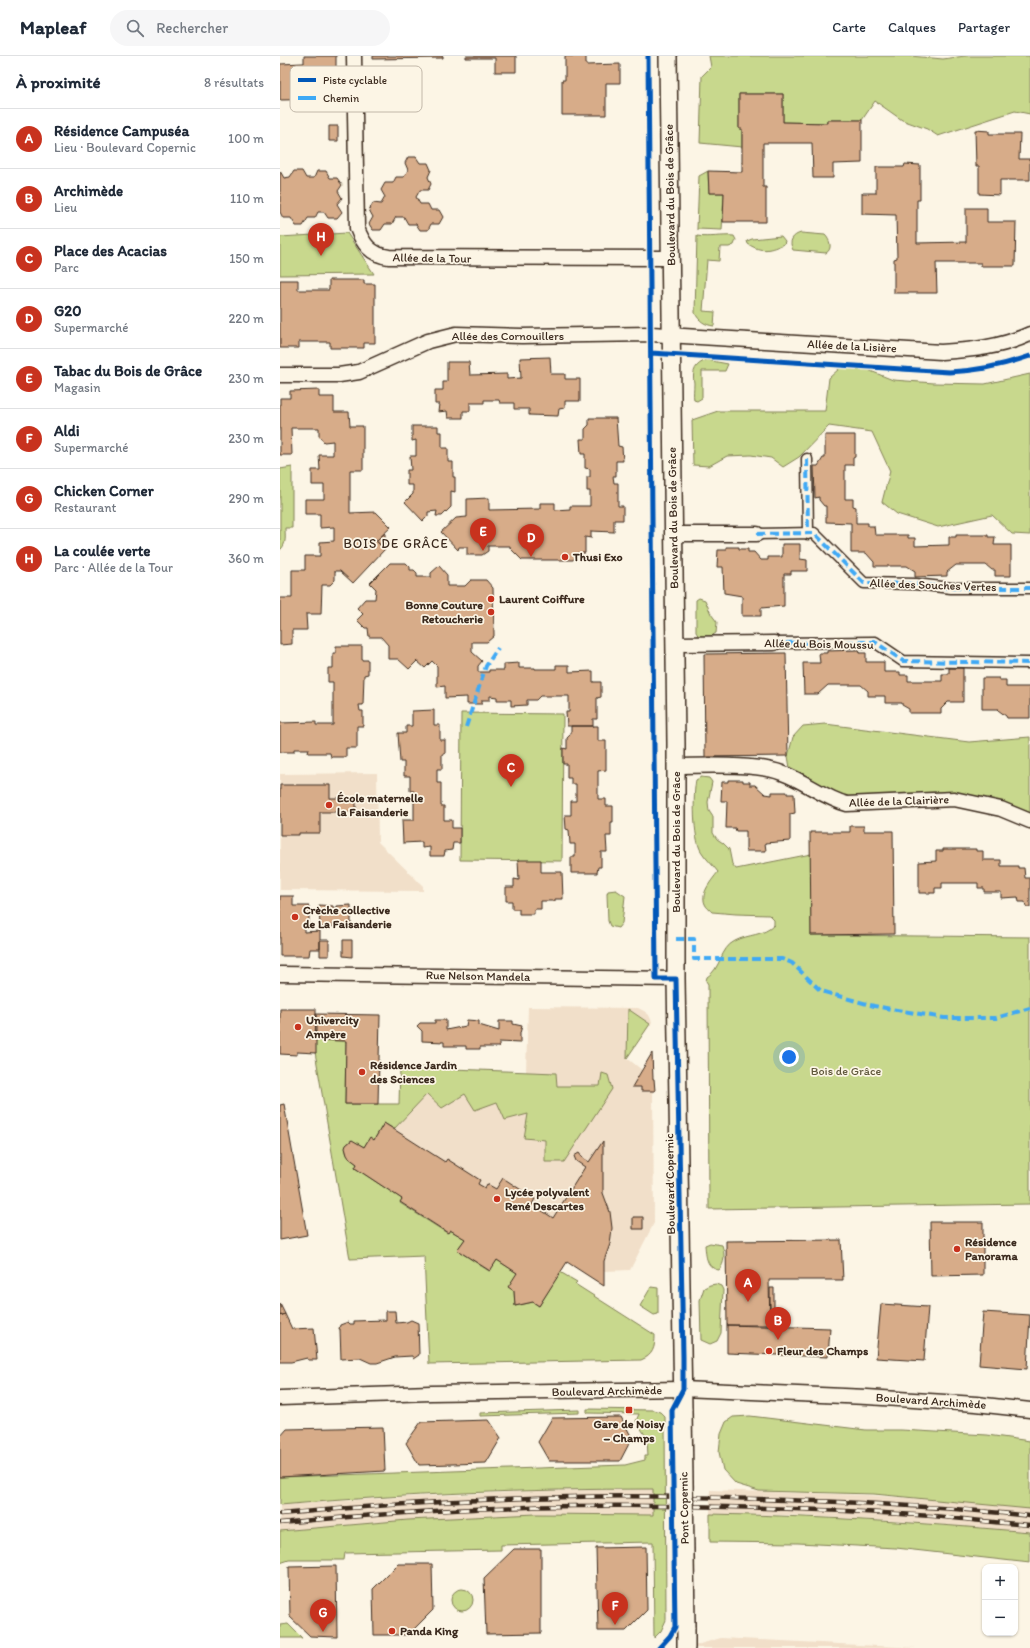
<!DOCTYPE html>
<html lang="fr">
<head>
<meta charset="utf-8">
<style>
  body { margin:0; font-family:Itim,sans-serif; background:#f6f6f7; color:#1f2937 }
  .controls { position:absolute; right:12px; bottom:12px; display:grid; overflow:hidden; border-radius:8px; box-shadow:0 1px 3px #0004 }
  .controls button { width:36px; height:36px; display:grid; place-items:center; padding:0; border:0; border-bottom:1px solid #e0e1e3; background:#fff; color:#1f2937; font:20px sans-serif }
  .you { position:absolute; left:509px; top:1001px; width:14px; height:14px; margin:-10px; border:3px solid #fff; border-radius:50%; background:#1a73e8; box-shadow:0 0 0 6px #1a73e833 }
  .badge { display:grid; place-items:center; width:26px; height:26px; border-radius:50%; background:#c8321e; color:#fff; font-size:13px; font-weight:700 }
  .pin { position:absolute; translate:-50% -33px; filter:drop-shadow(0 1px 2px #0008) }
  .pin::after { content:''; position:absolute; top:21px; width:14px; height:12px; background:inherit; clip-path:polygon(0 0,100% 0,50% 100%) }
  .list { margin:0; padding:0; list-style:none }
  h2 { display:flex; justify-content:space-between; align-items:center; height:52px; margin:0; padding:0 16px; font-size:17px }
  h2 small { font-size:13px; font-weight:400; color:#747a83 }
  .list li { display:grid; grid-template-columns:26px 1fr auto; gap:12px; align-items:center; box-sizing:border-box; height:60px; padding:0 16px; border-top:1px solid #e0e1e3 }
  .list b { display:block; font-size:15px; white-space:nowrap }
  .list p { margin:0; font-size:13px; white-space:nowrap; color:#747a83 }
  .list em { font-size:13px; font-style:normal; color:#747a83 }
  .icon { flex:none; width:22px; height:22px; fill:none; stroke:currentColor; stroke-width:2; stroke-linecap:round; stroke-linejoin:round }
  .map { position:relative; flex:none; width:750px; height:1592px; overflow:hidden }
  header { display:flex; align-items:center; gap:24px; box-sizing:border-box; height:56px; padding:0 20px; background:#fff; border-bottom:1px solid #e0e1e3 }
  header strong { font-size:19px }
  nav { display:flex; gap:22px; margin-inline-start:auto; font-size:14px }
  .search { width:280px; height:36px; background:#f6f6f7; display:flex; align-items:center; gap:10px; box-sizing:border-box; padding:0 14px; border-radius:22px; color:#747a83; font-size:15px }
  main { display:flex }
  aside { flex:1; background:#fff }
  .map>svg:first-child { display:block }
  .built { fill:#f1dfc9 }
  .green { fill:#c8d88d; stroke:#828156 }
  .building { fill:#d7ac89; stroke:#3b2a1e }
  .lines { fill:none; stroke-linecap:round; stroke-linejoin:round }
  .pedestrian-casing { stroke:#3b2a1e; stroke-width:13 }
  .minor-casing { stroke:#3b2a1e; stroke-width:17 }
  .tertiary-casing { stroke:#3b2a1e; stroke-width:20 }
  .pedestrian { stroke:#fcf5e5; stroke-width:10 }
  .minor { stroke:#fcf5e5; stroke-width:14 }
  .tertiary { stroke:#fcf5e5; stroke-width:17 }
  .rail-casing { stroke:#3b2a1e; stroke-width:4.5 }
  .rail { stroke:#fcf5e5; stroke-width:3; stroke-dasharray:9; stroke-linecap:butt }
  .tertiary-bridge-casing { stroke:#3b2a1e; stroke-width:20; stroke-linecap:butt }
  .tertiary-bridge { stroke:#fcf5e5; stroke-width:17 }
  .quiet { stroke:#3fa9f5; stroke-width:4; stroke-dasharray:8 4; stroke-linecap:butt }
  .cycleway-casing { stroke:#fcf5e5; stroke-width:8 }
  .cycleway { stroke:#0057b8; stroke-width:5 }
  .poi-dot { fill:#c8321e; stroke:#fcf5e5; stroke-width:1.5 }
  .labels { text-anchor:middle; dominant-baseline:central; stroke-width:3.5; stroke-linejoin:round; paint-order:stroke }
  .street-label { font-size:12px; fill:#3b2a1e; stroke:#fcf5e5 }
  .poi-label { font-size:12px; font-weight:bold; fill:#3b2a1e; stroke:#fcf5e5; text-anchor:start }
  .park-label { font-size:12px; fill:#5e563a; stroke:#fcf5e5 }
  .neighbourhood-label { font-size:13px; letter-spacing:1px; fill:#3b2a1e; stroke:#fcf5e5 }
  .key { fill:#fcf5e5; stroke:#c2b8a9; stroke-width:1 }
  .key-label { font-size:11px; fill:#3b2a1e }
</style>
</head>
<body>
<header>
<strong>Mapleaf</strong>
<div class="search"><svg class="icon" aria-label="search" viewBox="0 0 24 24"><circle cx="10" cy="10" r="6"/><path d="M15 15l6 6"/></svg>Rechercher</div>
<nav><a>Carte</a><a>Calques</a><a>Partager</a></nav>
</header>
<main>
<aside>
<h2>À proximité<small>8 résultats</small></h2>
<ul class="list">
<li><span class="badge">A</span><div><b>Résidence Campuséa</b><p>Lieu · Boulevard Copernic</p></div><em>100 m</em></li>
<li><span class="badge">B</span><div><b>Archimède</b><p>Lieu</p></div><em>110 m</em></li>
<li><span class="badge">C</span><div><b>Place des Acacias</b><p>Parc</p></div><em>150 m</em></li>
<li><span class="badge">D</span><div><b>G20</b><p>Supermarché</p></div><em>220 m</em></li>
<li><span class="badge">E</span><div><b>Tabac du Bois de Grâce</b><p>Magasin</p></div><em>230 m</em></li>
<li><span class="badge">F</span><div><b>Aldi</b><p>Supermarché</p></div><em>230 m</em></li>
<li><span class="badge">G</span><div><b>Chicken Corner</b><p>Restaurant</p></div><em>290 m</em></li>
<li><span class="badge">H</span><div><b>La coulée verte</b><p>Parc · Allée de la Tour</p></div><em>360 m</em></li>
</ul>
</aside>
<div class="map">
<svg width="750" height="1592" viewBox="0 0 750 1592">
  <rect width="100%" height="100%" fill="#fcf5e5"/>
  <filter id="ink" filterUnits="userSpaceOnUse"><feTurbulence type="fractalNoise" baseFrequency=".025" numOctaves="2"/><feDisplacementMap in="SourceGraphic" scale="8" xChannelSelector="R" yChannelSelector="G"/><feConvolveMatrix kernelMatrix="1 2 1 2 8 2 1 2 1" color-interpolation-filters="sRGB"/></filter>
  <g filter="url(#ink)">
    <path class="built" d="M97 717 98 786 143 830V835L0 834V718Z
      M248 951 358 952 364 955 369 959 372 966 347 1002 362 1014 372 997 373 1023H374L375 1028V1035H373L374 1167 350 1214 324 1215V1230L287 1206 281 1216 297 1226 295 1228 375 1279V1290L372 1297 367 1302 361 1304 149 1308 144 1200 70 1203 44 1047 119 1048 120 1011 246 1016Z
      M373 1433V1459L256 1458 128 1464 0 1475V1449L127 1441 255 1435Z
      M430 1434 584 1439 685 1446 750 1452V1476L612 1465 505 1459 430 1458Z
      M441 1582 637 1592H406Z"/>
    <path class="green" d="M429 0H630L663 3 685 0H750V58L735 55 658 80 647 73 622 64 595 45 582 64H547V67L503 66V38H459V72L462 73V91L420 87 422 20 431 11Z
      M428 115 429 137H444L442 174 417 173 419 120Z
      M67 177 94 218 0 219V181Z
      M521 177 545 179C550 184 553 193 546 197L513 194C508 185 513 179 521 177Z
      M417 180C429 182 442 179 454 180L456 184 454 189 449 191H440L439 205 427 204 423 255 435 256 434 270C425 269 419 265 415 257Z
      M501 180 505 185 504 188C490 194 482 197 468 188L467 185 472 183Z
      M427 304 448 308 445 315H422V342L417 345 414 344C413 338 414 333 414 327 412 315 415 308 427 304Z
      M560 312 588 314 613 324 654 327 705 328 750 318V479L732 478 712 459 658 471 617 458 602 446 610 415 592 376 549 370 519 401 503 411 491 402 471 399 447 400 429 410 413 409 412 364 438 355H545L549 322Z
      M12 411V472H5C5 480 7 488 0 494V413Z
      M419 542 425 544 431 558 437 566 436 577 431 580 419 581 416 576V544Z
      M181 657 283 658 282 805 180 804Z
      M545 668 689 686 750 681V773L708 750 567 748 518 724 510 712 508 700 513 681 523 670Z
      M421 721 429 722 432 726 428 746 429 755 433 761V777L437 783 443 787 449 793 452 808 456 813 531 798V879L750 881V1148L429 1153 428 928 426 925 427 921C441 913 440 892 455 885 468 878 484 880 494 869V864L489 859 456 858 432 856C430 854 426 851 425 848 420 837 432 824 438 816 433 809 425 802 421 795 413 781 413 739 416 724Z
      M336 834 345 840 342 867 338 872 330 870 328 865 327 838 328 835Z
      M348 953 370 968 347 1002Z
      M35 984 66 985 65 1048H119L120 1011 276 1017 277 1030H320L322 1017 328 1019 332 1033 284 1106H265V1084L244 1082 248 1058 225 1064 217 1046 195 1054 185 1038 162 1052 147 1038 114 1073 104 1067 94 1084 90 1082 84 1091 71 1084C60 1093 68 1102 77 1108L75 1112 122 1143 120 1147 167 1177 170 1174 185 1183 177 1194 209 1215 217 1204 237 1217 234 1235 235 1250 253 1246 259 1250 280 1216 297 1226 295 1228 375 1279C375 1292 373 1299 361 1304L149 1308 144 1200 70 1203 35 996Z
      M430 1187 442 1189C445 1198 445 1207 439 1214 426 1212 426 1200 425 1189Z
      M436 1228 441 1230 443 1234 441 1277 437 1285 430 1288 421 1284 420 1244 424 1232 430 1229Z
      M371 1231 378 1232V1258L374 1259 360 1250Z
      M307 1353 373 1354 380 1356 385 1361 386 1564 381 1575 374 1582 373 1486 221 1489V1494L65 1497 64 1504H9L0 1507V1475L128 1464 256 1458 373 1459V1433C248 1433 124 1438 0 1449V1421L345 1409 365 1404V1400H368L367 1382 356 1365 359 1358 307 1357Z
      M299 1354V1357L200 1360V1357Z
      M470 1360 586 1374H621L707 1379 750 1385V1453L594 1438 479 1435 456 1428 443 1414 439 1396 441 1378 446 1366 453 1361Z
      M430 1458C537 1460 643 1467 750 1476V1507L616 1492 518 1487 430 1486Z
      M171 1544a11 11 0 1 1 22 0a11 11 0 1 1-22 0Z
      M8 1568 22 1582H0V1569Z"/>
    <path class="building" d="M24 0H56V43L0 44V8L24 7Z
      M93 0H163V2L93 3Z
      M186 0H236V16H215V2H186Z
      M285 0H306V9L340 8V27H326V59H282V24H285Z
      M459 38H503V66L547 67V64H582V107L553 108V122H533L532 87H483V131H486V166H443L444 137H429L428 115 462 116V73H459Z
      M49 70H58V85H49Z
      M695 74 709 75V78H740L739 103H750V124H720V139L699 138V110H696Z
      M128 101H136L140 107H148L151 114 148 121 151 128 148 134H140L136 141 140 148H148L151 154H159L163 161 159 168H151L148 174H140L136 168H128L124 161H116L112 168H105L101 174H93L89 168 93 161 89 154 93 147 101 148 105 141 101 134 105 127H113L116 121H124L128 114 125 107Z
      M625 108 640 109V144H637V187L686 186V152H707V166H736L735 210H701V207H656L657 237H614V203L617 202 616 159 582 158V137H596V111H624Z
      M0 115 4 122 10 121 14 115H22L26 122H34L37 115H46L50 122H57L62 129 58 135 62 142 57 148 62 156 57 162H48L44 156H38L35 162H28L23 170H16L11 162H3L0 156Z
      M0 224H18V234H49V224H84V228H95V287H84V292H50V286H19V292H0Z
      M270 301 271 318H285V323H300V345H285V352L279 353 278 360 249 359V353H234V347H220L219 344H204V347H190V355H183V362H168L167 355 158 356 159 348H155V334H163V326H167V306H189L190 319 227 318V323L241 322 240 302Z
      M39 334V341H54V356H69L70 370H83V414H70V457L96 456 111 471 96 485 105 493 73 527 60 515H55V524L50 529H42L41 558H26L27 574H12V588L0 589V542H12V514H25V500H40V486L54 485V471L40 472V458H25V443H44V429H32V414H40L39 399H53V385L44 386 39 380V372H11L12 399H0V342H10V335Z
      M309 362H336L338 390 342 391 343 405H336V420H333L334 427H338V450H343V464H334V476L311 475V482L305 481V497H297V499L293 504H242L230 492V490H208V495L202 499H187V491H179L178 494 161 476 176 462 187 461V443L209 442V454L260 453V447H275V454L290 453V450H310V435H307V421H310V413L305 412V398H301L300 383H305V373L309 369Z
      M132 370H158V376H162V392H168V406H173V421H175V436L171 435V451L162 460H156L157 455 148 456V460L143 465 125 446 133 438V429H127V414H131L130 400H136V384L132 385Z
      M545 379H575V401L573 402V409H565V443H573V450L576 451V467H588V470H594L595 479H628V482H635V490L669 489V481H676V479H708V481H715L714 489H731V520H715V514H712L706 509H676L667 516V520L635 521V515L627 510H594V506L586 497H571V467L546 466V450H544L539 444V441L535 442 534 410H538L543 402H545Z
      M105 477V493L96 485Z
      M502 488H520V503L527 504V515H511V518H504V550L481 552V560H462V540L444 537 443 511H437L438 494H446V491H459V493H468V496H474L481 504H488V501H502Z
      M110 507H126L130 511V514H134L137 517V521H151V517L159 510 167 519V530H185L191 524H206L213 532 214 580 207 586H192V596L202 605 198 610V616H209V614H224V608L239 607V612H255V613H276V609H289V616L313 615V626H321V641L317 642V663H313V670H287L286 656H289V640H260L256 644H247V649L231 650V644H217V641L210 640V644H202V648H187V641L165 642V630L157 631V610L152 605 145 612 137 605 129 613 118 603H108V589L101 581H89L88 572H85L77 564 83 558 77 552 85 543H95L96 533 90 527Z
      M56 590H82V604H88V618L84 619 83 649H79L80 655H83V670H77V692H66V701H51L50 697H28L29 693H14V696H0V667L36 666V669H53V626H48V612H53V597H56Z
      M580 594 579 597H586V606H604V616H620V619H628V625H662V618H669V612H683V646H668L661 653V657H629V653L622 649V647H605V640H588V635L581 629H548L538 638H524L523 607H540L539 597H547V595Z
      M506 597 508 700 425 701 424 598Z
      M702 622H719V624H726V631H750V662H727L726 660 718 654 719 653H702Z
      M154 654V669H160V684H165V698H162V713H157V727H161V750H164V764H172V772H180V787H173L172 794 165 795 164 800H150V791L142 792V786L123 787 122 764H134V735H130V720H124V706H120L118 677H126V670H132V655Z
      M291 670H318V685H326V714L318 715V743H326V750H333V766H331V780H326L327 796H321V811H318L317 817H291V801H295V788H290L289 774 286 773 285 759H291V745H296V728H291V722H287V708H283V692L287 693V682L291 678Z
      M448 724H463V726H470V729H475L485 738 492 739V736H507V738H514L515 757 510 758V785L485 787 486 795H466V775H456L455 772H446L447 745H441L442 726H448Z
      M0 729H50V742H76V756H40V777H19V779H0Z
      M570 770H584V775H613L614 878 531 879 530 776H570Z
      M663 793H696V795H703V804H721V810H738V812H744L745 822H750V851H746L745 846H739L738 841 721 842V836H704V832H698V827H662V832H655V837H639V806L656 805V795H663Z
      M238 804H261V816H282L283 843H275V845H261V853H254V858H239V853H232V845H226V831H234V823L239 824Z
      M0 840H13V850H29V871L24 872V876L40 875V893H30L29 900H0Z
      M39 849 53 850V852H57V850L71 849V871H58V868H53V871H40Z
      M40 884H49V900H40Z
      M63 884H72V901L63 900Z
      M0 953H36V997L17 996V999L0 998Z
      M36 958 100 959 98 1048H65L66 985 35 984Z
      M155 964H166V974L186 970 187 964 199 965V969L219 975V965H233V968L242 970 240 977V987L219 986V991H200V993H186V990H164V986L142 985V975L137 970 140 967H155Z
      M372 997 373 1023H374L375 1035H361V1031H352Z
      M4 1048 27 1179 0 1184V1049Z
      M104 1067 165 1106 167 1103 200 1124 198 1128 205 1132 207 1128 216 1133 223 1122 255 1143 252 1148 273 1162 305 1111 296 1105 294 1100 299 1097 302 1101 309 1106 323 1085V1137L330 1156 332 1172 330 1188 324 1205V1230L287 1206 259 1250 253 1246 235 1250 234 1235 228 1231 237 1217 217 1204 210 1215 177 1194 185 1183 170 1174 168 1177 120 1146 122 1143 75 1112 77 1108 69 1102 67 1099 65 1092 66 1089 72 1084 84 1091 90 1081 94 1084Z
      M353 1161H363V1173H353Z
      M650 1166H703V1219L651 1220Z
      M561 1184 563 1224H489L490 1269H447L446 1185Z
      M490 1232H494V1258L490 1259Z
      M0 1248 5 1258 0 1260Z
      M601 1248 648 1251 644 1305 596 1302Z
      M106 1255H115L116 1267 127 1266 131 1264 138 1267 139 1299 133 1303 132 1300 115 1301 97 1307H91L80 1302 61 1303 60 1273H59L60 1269 68 1266 70 1268H74V1265L106 1264Z
      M703 1256 750 1259 747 1313 699 1309Z
      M5 1258 12 1273 34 1272 37 1304H28L27 1302 11 1306H0V1260Z
      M447 1269 550 1272 548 1301 447 1297Z
      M341 1361 352 1382 340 1405H269L258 1386 272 1362Z
      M209 1364 221 1382 206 1407 139 1409 126 1387 141 1366Z
      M103 1371 105 1415 0 1421V1381L7 1373Z
      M366 1491 367 1554 346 1575H318L316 1492Z
      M234 1493H261V1577L206 1578 204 1522Z
      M118 1508H152L153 1554 128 1579H94L93 1533Z
      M56 1510 57 1581 30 1580 10 1561 9 1511Z"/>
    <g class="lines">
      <defs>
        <path id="pedestrian" d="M527 403 528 478
          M477 478 534 477 584 527 635 528 671 532H750
          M494 587 595 586 623 605 750 607"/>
        <path id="minor" d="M74 0 77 172C83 188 91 199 109 201L390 202
          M0 319H59L79 316 148 285 176 278 242 280 371 278 661 296C692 294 722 291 750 278
          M393 478H477
          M394 588 494 587
          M396 710C424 710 476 707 502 717 525 725 544 742 567 748L674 743 721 753 750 765
          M0 918 396 923
          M0 1342 151 1337 403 1333 587 1341 696 1348 750 1354"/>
        <path id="tertiary" d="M388 0 396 687V923L403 1354
          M406 1571V1592"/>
      </defs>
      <use href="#pedestrian" class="pedestrian-casing"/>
      <use href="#minor" class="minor-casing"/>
      <use href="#tertiary" class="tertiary-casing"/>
      <use href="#pedestrian" class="pedestrian"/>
      <use href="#minor" class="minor"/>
      <use href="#tertiary" class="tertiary"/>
      <defs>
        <path id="rail" d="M0 1458C97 1449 193 1443 290 1441 372 1439 454 1442 535 1445 607 1448 679 1452 750 1460
          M0 1467C98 1458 196 1451 294 1450 413 1449 533 1452 652 1460 685 1463 717 1467 750 1469"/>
      </defs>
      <use href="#rail" class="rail-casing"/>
      <use href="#rail" class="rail"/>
      <defs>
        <path id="tertiary-bridge" d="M403 1354 406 1571"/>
      </defs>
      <use href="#tertiary-bridge" class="tertiary-bridge-casing"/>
      <use href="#tertiary-bridge" class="tertiary-bridge"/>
      <path class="quiet" d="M527 403 528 478
        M477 478 534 477 584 527 635 528 671 532H750
        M494 587 595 586 623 605 750 607
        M186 671 206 610 218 592
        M396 883H414V903H502L512 907 541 935 594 950 664 962H716L750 952"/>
      <defs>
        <path id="cycleway" d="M368 0 376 923H396L403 1301V1333L392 1354 395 1571 390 1580 379 1592
          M371 297 669 316C697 315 724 309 750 300"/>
      </defs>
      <use href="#cycleway" class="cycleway-casing"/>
      <use href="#cycleway" class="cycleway"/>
    </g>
  </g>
  <g class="poi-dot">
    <circle cx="285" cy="501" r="4"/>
    <circle cx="211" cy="543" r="4"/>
    <circle cx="211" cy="556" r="4"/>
    <circle cx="49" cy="749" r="4"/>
    <circle cx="15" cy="861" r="4"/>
    <circle cx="18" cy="971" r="4"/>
    <circle cx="82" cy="1016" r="4"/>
    <circle cx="217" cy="1143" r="4"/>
    <circle cx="677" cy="1193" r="4"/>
    <circle cx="489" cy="1295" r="4"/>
    <rect x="345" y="1350" width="8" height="8" rx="2"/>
    <circle cx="112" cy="1575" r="4"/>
  </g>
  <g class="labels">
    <g class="street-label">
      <text transform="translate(390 139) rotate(-91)">Boulevard du Bois de Grâce</text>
      <text transform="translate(152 202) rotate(1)">Allée de la Tour</text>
      <text x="228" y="280">Allée des Cornouillers</text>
      <text transform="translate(572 290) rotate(3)">Allée de la Lisière</text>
      <text transform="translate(393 462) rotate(-91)">Boulevard du Bois de Grâce</text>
      <text transform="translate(653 529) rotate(2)">Allée des Souches Vertes</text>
      <text transform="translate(539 588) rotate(1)">Allée du Bois Moussu</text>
      <text transform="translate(619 745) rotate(-2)">Allée de la Clairière</text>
      <text transform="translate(396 786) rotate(-90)">Boulevard du Bois de Grâce</text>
      <text transform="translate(198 920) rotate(1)">Rue Nelson Mandela</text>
      <text transform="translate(390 1128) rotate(-91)">Boulevard Copernic</text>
      <text transform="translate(327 1335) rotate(-1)">Boulevard Archimède</text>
      <text transform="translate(651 1345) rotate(4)">Boulevard Archimède</text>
      <text transform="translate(404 1452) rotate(-91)">Pont Copernic</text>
    </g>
    <g class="poi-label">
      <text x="293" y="501">Thusi Exo</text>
      <text x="219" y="543">Laurent Coiffure</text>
      <text x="203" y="549" text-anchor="end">Bonne Couture<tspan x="203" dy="14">Retoucherie</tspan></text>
      <text x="57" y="742">École maternelle<tspan x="57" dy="14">la Faisanderie</tspan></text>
      <text x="23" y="854">Crèche collective<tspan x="23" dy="14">de La Faisanderie</tspan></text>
      <text x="26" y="964">Univercity<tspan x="26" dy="14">Ampère</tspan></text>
      <text x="90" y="1009">Résidence Jardin<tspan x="90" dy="14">des Sciences</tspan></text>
      <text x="225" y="1136">Lycée polyvalent<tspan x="225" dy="14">René Descartes</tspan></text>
      <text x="685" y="1186">Résidence<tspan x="685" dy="14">Panorama</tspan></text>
      <text x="497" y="1295">Fleur des Champs</text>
      <text x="349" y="1368" text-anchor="middle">Gare de Noisy<tspan x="349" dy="14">– Champs</tspan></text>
      <text x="120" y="1575">Panda King</text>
    </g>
    <g class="park-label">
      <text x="566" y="1015">Bois de Grâce</text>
    </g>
    <g class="neighbourhood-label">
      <text x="116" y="487">BOIS DE GRÂCE</text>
    </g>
  </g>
  <rect x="10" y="10" width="132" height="46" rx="6" class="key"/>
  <rect x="18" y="22" width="18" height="4" fill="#0057b8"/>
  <rect x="18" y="40" width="18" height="4" fill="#3fa9f5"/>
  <g class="key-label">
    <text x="43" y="28">Piste cyclable</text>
    <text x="43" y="46">Chemin</text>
  </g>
</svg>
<div class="controls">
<button>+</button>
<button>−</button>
</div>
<div class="you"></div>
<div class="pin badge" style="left:468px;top:1246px">A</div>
<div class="pin badge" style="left:498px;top:1284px">B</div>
<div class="pin badge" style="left:231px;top:731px">C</div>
<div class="pin badge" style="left:251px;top:501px">D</div>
<div class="pin badge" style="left:203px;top:495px">E</div>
<div class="pin badge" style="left:335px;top:1569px">F</div>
<div class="pin badge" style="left:43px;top:1576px">G</div>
<div class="pin badge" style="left:41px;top:200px">H</div>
</div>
</main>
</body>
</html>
